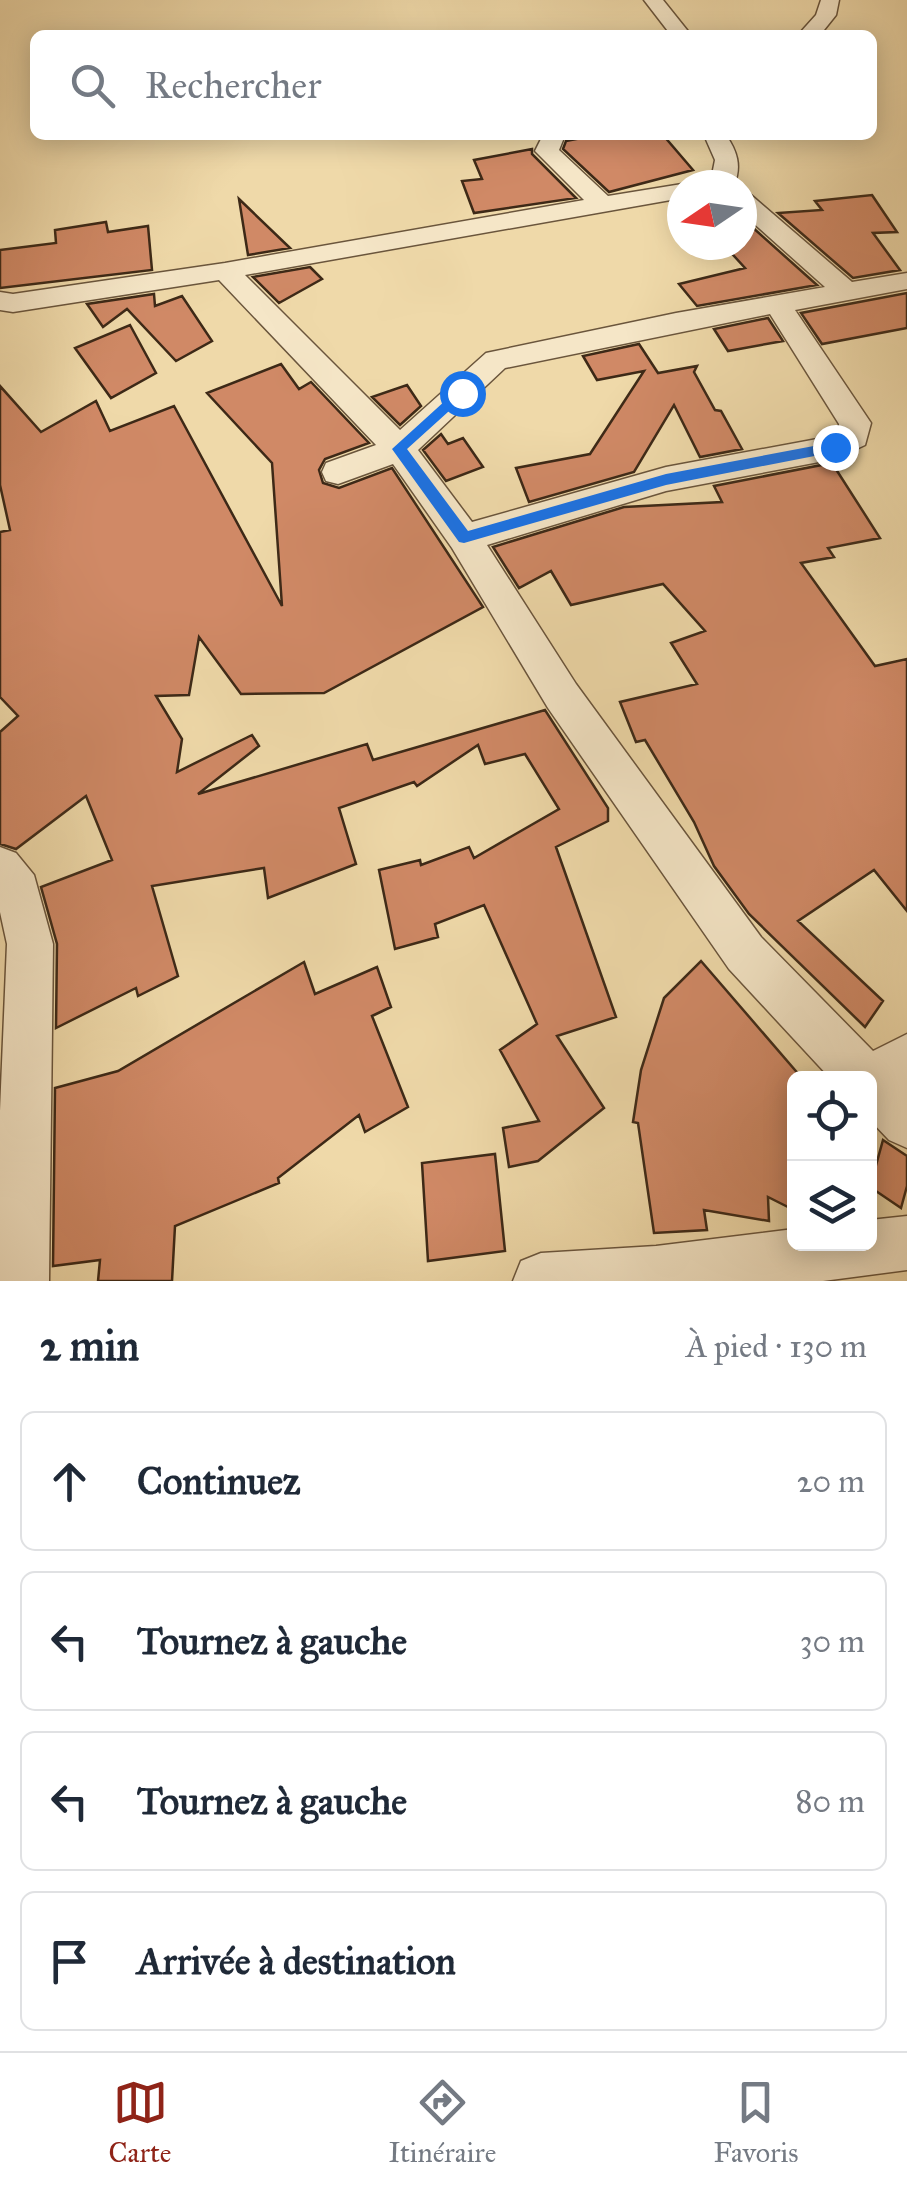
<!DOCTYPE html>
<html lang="fr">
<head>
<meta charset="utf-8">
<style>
  body { margin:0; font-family:"IM FELL Great Primer",serif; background:#f6f6f7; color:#1f2937 }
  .controls { position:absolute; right:30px; bottom:30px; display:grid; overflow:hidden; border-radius:15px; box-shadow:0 5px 25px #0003 }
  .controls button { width:90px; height:90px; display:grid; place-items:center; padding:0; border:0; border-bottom:2px solid #e0e1e3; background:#fff; color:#1f2937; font:50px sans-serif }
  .compass { position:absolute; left:667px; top:170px; width:90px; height:90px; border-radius:50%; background:#fff; box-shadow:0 5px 25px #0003; rotate:257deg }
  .stop { position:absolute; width:30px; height:30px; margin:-22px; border:8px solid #1a73e8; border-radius:50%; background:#fff }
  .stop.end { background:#1a73e8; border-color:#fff; box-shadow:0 2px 10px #0008 }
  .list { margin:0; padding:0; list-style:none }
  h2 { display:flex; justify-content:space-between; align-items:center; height:130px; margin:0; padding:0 40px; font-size:42px }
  h2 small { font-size:32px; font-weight:400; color:#747a83 }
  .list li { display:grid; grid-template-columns:65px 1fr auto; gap:30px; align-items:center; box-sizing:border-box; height:140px; margin:0 20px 20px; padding:0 20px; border:2px solid #e0e1e3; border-radius:15px }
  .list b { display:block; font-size:38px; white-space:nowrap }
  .list em { font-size:32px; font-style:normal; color:#747a83 }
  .icon { flex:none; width:55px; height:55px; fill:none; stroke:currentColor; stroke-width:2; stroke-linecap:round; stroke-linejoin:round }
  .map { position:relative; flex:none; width:907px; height:1281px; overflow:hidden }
  .search { position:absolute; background:#fff; box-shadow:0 5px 25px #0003; left:30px; right:30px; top:30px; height:110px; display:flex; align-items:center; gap:25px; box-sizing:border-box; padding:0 35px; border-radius:15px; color:#747a83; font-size:38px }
  .sheet { height:770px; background:#fff }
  nav { display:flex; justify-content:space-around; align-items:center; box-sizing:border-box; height:140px; border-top:2px solid #e0e1e3; background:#fff; font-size:28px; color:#747a83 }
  nav a { display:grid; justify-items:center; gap:5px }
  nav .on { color:#8f2418 }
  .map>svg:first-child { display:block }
  .building { fill:#d08966; stroke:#3d2917; stroke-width:2.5 }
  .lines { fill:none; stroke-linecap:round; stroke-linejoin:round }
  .minor-casing { stroke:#6a553c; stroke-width:3 }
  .minor { fill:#f5e6c7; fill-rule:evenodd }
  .route { fill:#1a73e8 }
</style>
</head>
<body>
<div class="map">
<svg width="907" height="1281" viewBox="0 0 907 1281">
  <rect width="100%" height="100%" fill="#efd9a9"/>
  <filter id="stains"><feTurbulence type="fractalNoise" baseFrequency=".002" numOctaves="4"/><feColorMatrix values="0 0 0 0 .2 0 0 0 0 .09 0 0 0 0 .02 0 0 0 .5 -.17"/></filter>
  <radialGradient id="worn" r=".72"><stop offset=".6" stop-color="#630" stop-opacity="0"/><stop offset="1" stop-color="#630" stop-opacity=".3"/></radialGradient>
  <path class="building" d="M597 135H663L693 170 609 192 563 149 566 141Z
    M532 149V154L576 198 474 213 462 181 482 179 474 160Z
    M872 195 897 232 873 233 900 270 853 278 778 213 822 210 815 201Z
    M239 199 290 248 248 255Z
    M742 218 817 285 697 306 679 284 745 268 724 245H742Z
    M106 222 108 232 148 226 152 270 0 288V250L56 243 55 230Z
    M310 267 322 279 279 303 253 277Z
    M907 293V328L822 344 801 313Z
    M154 294 155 306 182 296 212 341 176 361 127 309 103 327 87 304Z
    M768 318 783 341 728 351 714 329Z
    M130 325 156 373 111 398 75 348Z
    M639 344 658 373 697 366 694 372 715 410 721 411 742 449 700 457 674 405 634 472 529 502 516 468 590 454 644 371 597 380 583 356Z
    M281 364 299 389 311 382 369 443 325 459 319 470 323 483 339 488 392 468 483 607 324 693 241 694 199 637 189 695 156 696 182 739 177 772 252 735 259 746 198 794 367 744 373 760 545 710 608 808V821L556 847 616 1017 557 1036 604 1108 538 1161 509 1167 503 1128 539 1121 500 1050 537 1024 484 905 435 924 438 937 395 949 379 870 420 860 421 865 469 847 474 858 559 809 525 754 485 764 478 745 417 786 414 782 339 808 356 864 268 898 264 868 152 886 178 976 138 996 136 988 56 1028 57 944 41 887 112 860 86 796 16 849 0 844V732L18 716 0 697V532L10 530 0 485V386L41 432 96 401 110 431 174 406 282 606 272 463 207 393Z
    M407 385 421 406 400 425 372 397Z
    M441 434 448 444 463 438 483 467 446 481 423 450Z
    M832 463 880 538 828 548 834 557 801 563 875 666 907 659V911L874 870 798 921 883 1001 865 1027 749 914 714 866 694 822 645 740 636 742 620 702 697 684 671 643 705 631 663 584 571 605 551 571 519 588 493 547 624 507 722 502 714 486Z
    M701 961 801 1077 794 1078V1210L768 1197 769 1221 704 1210 707 1230 654 1233 638 1123 633 1122 641 1070 664 998Z
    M304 962 315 994 377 967 391 1007 372 1016 408 1107 365 1132 359 1115 278 1178 279 1183 175 1226 172 1281H98L100 1260 53 1266 55 1088 118 1071Z
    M883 1140 907 1156V1186L901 1208 870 1187Z
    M495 1154 505 1251 428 1261 422 1163Z"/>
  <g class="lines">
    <defs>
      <path id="minor" d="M644 0H663L691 35H671Z
        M821 0H839L836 15 820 35H798L816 15Z
        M543 135H565L559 150 608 196 682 184 687 185H682V198L245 275 400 430 486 353 676 313 825 287 742 213V193L751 195 852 282 907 273V289L795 310 871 423 865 445 835 459 666 491 487 545 576 684 761 937 873 1051 907 1034V1148L889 1140 870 1120V1078H830L729 969 548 708 452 548 393 464 338 484 326 481 322 472 326 463 376 445 219 280 13 312 0 310V292L13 294 225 263 584 200 535 151ZM770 314 839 424V431L828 437 666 467 472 522 418 450 505 368Z
        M704 135H726C737 151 742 166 734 185H710L715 160Z
        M0 847 16 853 34 875 53 944 49 1281H0V1111L7 944 0 912Z
        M907 1216V1270L823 1281H513L521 1261 541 1253 656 1246 794 1229V1244H870V1220Z"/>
    </defs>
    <use href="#minor" class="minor-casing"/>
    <use href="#minor" class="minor"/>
  </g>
  <path class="route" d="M457 390 469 393 407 449 468 531 666 474 835 442 842 447 835 452 666 485 464 543 459 542 392 449Z"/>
  <rect width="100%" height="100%" filter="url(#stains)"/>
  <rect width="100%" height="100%" fill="url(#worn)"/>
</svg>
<div class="controls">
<button><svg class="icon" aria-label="locate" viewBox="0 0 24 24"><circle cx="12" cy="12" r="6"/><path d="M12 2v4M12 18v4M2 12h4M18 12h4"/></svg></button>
<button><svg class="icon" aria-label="layers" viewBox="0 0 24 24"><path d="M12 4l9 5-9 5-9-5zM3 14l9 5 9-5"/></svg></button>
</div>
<svg class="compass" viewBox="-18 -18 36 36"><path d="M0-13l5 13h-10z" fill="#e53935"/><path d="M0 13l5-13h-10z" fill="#747a83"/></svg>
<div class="stop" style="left:462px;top:393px"></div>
<div class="stop end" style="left:835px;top:447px"></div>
<div class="search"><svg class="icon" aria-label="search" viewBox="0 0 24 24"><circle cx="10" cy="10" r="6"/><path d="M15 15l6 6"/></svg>Rechercher</div>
</div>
<section class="sheet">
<h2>2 min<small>À pied · 130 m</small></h2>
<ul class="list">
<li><svg class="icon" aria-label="ahead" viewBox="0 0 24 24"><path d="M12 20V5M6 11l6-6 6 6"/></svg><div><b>Continuez</b></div><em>20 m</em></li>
<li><svg class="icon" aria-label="left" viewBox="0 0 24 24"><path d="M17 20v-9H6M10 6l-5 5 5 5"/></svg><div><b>Tournez à gauche</b></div><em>30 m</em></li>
<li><svg class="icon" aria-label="left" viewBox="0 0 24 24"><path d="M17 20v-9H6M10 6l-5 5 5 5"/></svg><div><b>Tournez à gauche</b></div><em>80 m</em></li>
<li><svg class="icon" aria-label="arrive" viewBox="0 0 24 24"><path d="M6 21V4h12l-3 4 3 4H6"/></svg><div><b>Arrivée à destination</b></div></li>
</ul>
</section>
<nav>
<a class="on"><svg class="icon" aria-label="map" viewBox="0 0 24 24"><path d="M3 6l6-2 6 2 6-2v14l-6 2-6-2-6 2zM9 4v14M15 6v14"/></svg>Carte</a>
<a><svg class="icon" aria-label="directions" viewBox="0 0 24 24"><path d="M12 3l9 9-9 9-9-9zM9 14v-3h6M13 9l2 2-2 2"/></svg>Itinéraire</a>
<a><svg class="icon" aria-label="saved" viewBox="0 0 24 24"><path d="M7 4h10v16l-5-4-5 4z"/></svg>Favoris</a>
</nav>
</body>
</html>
